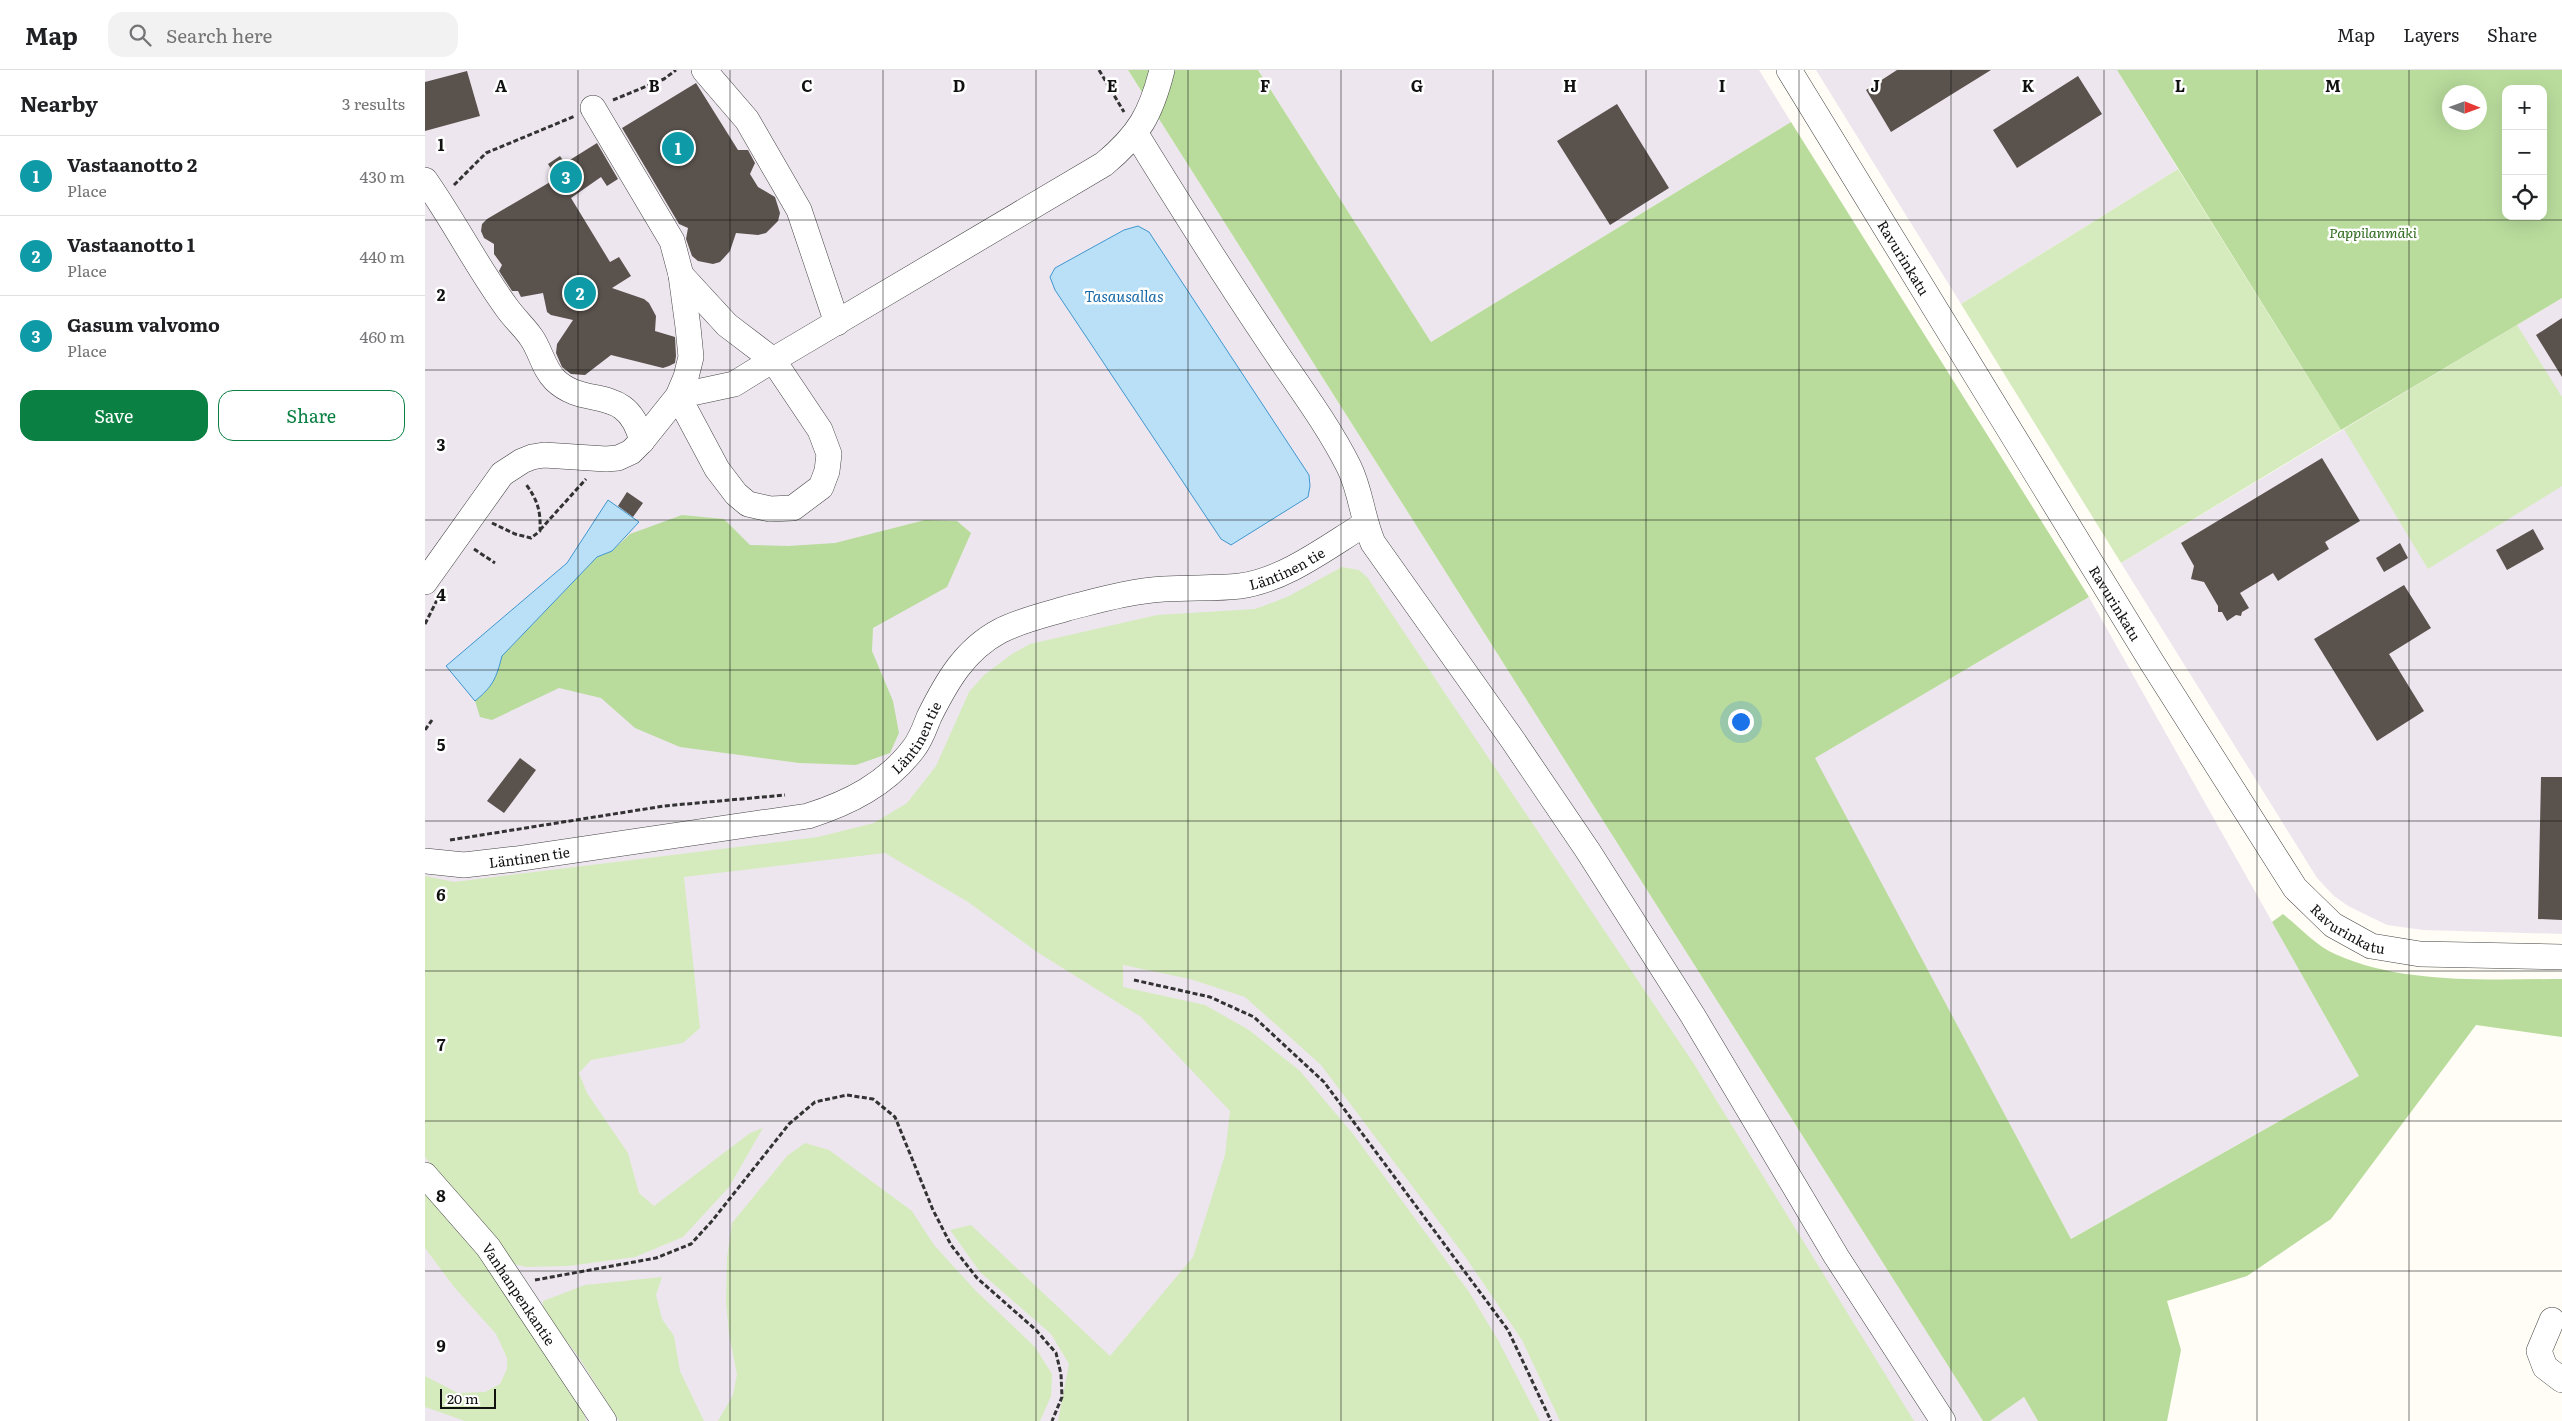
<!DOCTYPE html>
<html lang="en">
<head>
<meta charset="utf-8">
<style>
  body { margin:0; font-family:Literata,serif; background:#f2f2f2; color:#202124 }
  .controls { position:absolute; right:15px; top:15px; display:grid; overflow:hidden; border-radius:10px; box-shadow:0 5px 20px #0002 }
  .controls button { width:45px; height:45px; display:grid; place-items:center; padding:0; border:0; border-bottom:1px solid #e0e0e0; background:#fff; color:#202124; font:25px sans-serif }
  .compass { position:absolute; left:2017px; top:15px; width:45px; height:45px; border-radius:50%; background:#fff; box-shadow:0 5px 20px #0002; rotate:91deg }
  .scale { position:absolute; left:15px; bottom:12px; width:56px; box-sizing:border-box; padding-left:5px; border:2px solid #111; border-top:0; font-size:14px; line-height:18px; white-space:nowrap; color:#111; -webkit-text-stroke:4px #fff; paint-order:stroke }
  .you { position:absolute; left:1315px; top:651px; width:18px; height:18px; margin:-12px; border:4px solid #fff; border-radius:50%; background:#1a73e8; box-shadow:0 0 0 8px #1a73e833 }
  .badge { display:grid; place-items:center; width:32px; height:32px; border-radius:50%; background:#0b8043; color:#fff; font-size:16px; font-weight:700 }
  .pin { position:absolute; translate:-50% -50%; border:2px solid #fff; box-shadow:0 1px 5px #0006 }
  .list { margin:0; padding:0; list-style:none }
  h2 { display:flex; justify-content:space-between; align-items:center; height:65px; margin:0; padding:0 20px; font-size:21px }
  h2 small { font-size:16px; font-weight:400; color:#757577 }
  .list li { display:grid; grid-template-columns:32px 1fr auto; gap:15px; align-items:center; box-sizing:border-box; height:80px; padding:0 20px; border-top:1px solid #e0e0e0 }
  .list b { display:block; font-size:19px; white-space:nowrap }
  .list p { margin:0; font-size:16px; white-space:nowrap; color:#757577 }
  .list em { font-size:16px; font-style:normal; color:#757577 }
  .actions { display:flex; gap:10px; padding:15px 20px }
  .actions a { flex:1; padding:11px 0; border:1px solid #0b8043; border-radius:15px; text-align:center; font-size:18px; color:#0b8043 }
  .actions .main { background:#0b8043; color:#fff }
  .icon { flex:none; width:28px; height:28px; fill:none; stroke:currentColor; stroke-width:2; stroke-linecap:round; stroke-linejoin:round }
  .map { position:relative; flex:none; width:2137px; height:1351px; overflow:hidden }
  header { display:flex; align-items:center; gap:30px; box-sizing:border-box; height:70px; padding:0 25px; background:#fff; border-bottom:1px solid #e0e0e0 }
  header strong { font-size:24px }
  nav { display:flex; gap:28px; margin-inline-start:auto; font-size:18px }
  .search { width:350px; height:45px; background:#f2f2f2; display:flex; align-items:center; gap:12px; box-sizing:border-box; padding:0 18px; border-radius:15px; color:#757577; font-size:19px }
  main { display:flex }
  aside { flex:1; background:#fff }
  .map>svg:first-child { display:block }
  .industrial { fill:#eee6ef }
  .green { fill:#d5ebbd }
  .forest { fill:#b9dc9c; fill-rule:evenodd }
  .water { fill:#b9e0f7; stroke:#3f96cf }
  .building { fill:#5a524d }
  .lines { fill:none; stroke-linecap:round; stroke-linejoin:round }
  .minor-casing { stroke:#444; stroke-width:26 }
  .path { stroke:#333; stroke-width:3; stroke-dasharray:5 2.5; stroke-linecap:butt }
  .minor { stroke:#fff; stroke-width:25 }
  .grid { fill:none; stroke:#111; stroke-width:1; stroke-opacity:0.55 }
  .labels { text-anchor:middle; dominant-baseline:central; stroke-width:5; stroke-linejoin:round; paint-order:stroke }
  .park-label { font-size:14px; font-style:italic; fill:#2f6b1f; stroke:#fff }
  .street-label { font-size:14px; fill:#111; stroke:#fff }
  .water-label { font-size:15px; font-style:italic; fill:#1768a6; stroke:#fff }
  .grid-label { font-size:16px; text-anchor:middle; font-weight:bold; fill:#111; stroke:#fff; stroke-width:5; stroke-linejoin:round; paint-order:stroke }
</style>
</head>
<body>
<header>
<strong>Map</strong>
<div class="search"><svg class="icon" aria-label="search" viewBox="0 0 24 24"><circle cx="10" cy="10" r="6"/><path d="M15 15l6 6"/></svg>Search here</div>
<nav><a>Map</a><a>Layers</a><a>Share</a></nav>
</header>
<main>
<aside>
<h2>Nearby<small>3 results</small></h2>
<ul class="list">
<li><span class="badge" style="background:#0f9aa8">1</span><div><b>Vastaanotto 2</b><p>Place</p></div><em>430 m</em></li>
<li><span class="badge" style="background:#0f9aa8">2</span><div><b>Vastaanotto 1</b><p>Place</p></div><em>440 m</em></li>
<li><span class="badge" style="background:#0f9aa8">3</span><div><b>Gasum valvomo</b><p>Place</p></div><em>460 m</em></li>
</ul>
<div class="actions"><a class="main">Save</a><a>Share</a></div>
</aside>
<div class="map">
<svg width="2137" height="1351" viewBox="0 0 2137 1351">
  <rect width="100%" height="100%" fill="#fffdf5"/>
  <path class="industrial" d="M0 0H703L1558 1351H0Z
    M833 0H1334L1366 52 1006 272Z
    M1391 0H1692L1753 99 1536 234Z
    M2137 228V864L1998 860 1962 855 1923 836 1909 826 1892 808 1696 493Z
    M1664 527 1934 1006 1646 1169 1389 688Z
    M1599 1327 1613 1351H1565Z"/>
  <path class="green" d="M1753 99 1916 360 1696 493 1536 234Z
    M2092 255 2137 327V416L2003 499 1919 359Z
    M917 497 934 500 942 507 1269 994 1489 1351H1135L1097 1270 1039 1185 896 995 820 927 765 909 698 895V917L780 935 824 960 875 1001 928 1064 1044 1222 1073 1270 1115 1351H633L644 1294 626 1264 555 1202 525 1160 546 1155 685 1286 768 1187 800 1085 805 1041 716 947 612 882 543 832 460 783 259 807 275 958 258 973 166 990 154 1003 162 1023 203 1083 214 1123 229 1136 325 1063 338 1058 304 1117 258 1167 210 1187 143 1196 101 1197 89 1194 0 1087V806L29 812 393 767 449 753 482 733 511 696 544 622 559 605 587 584 605 574 732 545 830 539 862 527Z
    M380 1073 404 1080 487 1141 509 1175 551 1221 610 1277 627 1304 626 1326 615 1351H293L308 1325 312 1304 304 1264 301 1232 302 1188 307 1153 362 1086Z
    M0 1117 59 1191 158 1339 161 1351H40L0 1337V1306L33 1323 60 1322 75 1314 82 1299V1288L71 1264 29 1217 0 1178Z
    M237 1207 231 1225 237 1249 249 1266 255 1301 279 1351H194L153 1286 118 1241V1231L160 1215Z"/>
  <path class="forest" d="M703 0H833L1006 272 1366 52 1664 527 1390 688 1646 1169 1934 1006 1847 852 1858 844C1873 856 1893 877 1910 884 1979 915 2063 909 2137 909V967L2051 955 1906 1149 1822 1206 1742 1231 1756 1280 1742 1351H1613L1599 1327 1565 1351H1558Z
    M1692 0H2137V228L1916 360ZM2081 19H2118V146H2081ZM2024 22H2054V52H2024Z
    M257 445 299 449 325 475 363 476 410 473 500 450 532 451 546 463 522 517 448 558 447 581 468 631 474 663 465 683 431 695 374 693 255 677 210 658 176 628 134 618 67 650 55 647 50 631C68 616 71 609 77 586L172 487 187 481 205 464Z"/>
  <path class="water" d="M713 156 724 162 884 405 885 416 883 427 806 475 796 469 630 220 625 207 630 198 699 160Z
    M183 430 214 452 187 481 172 487 77 586C71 609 68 616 50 631L21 596 142 493Z"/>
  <path class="building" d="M1472 0H1566L1466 62 1441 20Z
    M42 1 55 46 0 61V12Z
    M1653 6 1677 44 1592 98 1568 60Z
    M271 13 313 80H323L330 93 325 104 333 117 350 127 355 143 353 151 341 163 333 165 311 163 305 181 295 192 288 194 273 191 267 186 261 169 263 158 254 154 197 58Z
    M1192 34 1244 118 1185 155 1132 71Z
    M172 73 193 109 182 116 176 107 146 128 185 192 194 187 206 206 187 218 219 229 224 233 231 246 230 261 250 267 251 286 250 293 244 296 238 298 186 285 160 305 146 304 137 297 131 283 132 274 148 250 126 245 122 242 118 223 96 227 93 221H87L74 201 77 195 69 184V174L59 168 56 161 57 154 62 149 132 108 123 94 135 86 140 93Z
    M2137 248V307L2111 265Z
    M1897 388 1935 451 1900 472 1904 479 1870 500 1853 511 1848 503 1815 523 1824 538 1817 542 1816 546 1811 545 1802 551 1797 542H1793V536L1779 512 1766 509 1769 496 1756 473Z
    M202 422 218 433 208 447 193 436Z
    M2108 459 2119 479 2082 500 2071 480Z
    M1975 473 1983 488 1959 502 1951 488Z
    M1979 515 2006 558 1964 584 1999 641 1952 671 1889 569Z
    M95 688 111 700 79 743 62 731Z
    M2116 707H2137V850L2113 849Z"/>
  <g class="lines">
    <defs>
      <g id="minor">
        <path d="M279 0 322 50 374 140 412 253"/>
        <path id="s1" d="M1364 0 1726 591 1870 818 1908 855 1946 876 1995 884 2137 887"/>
        <path d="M711 64C753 132 795 199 840 266 868 309 901 351 924 397 936 421 937 448 948 473L1087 669 1163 781 1268 946 1411 1186 1518 1351"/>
        <path d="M0 110C29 151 52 197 82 238 89 248 99 257 106 267 116 281 118 298 130 310 161 340 202 312 217 371"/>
        <path d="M256 205 302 255 348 290 395 360 404 384 402 401 396 417 368 438 345 439 323 434 311 424 292 399 253 326 309 314 348 290 679 94C714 65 726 44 737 0"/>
        <path d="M0 512 77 404 97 391 107 387 119 385 181 389 193 388 206 382 217 371 253 326 261 307 266 287 263 257 256 205 247 171 168 38"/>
        <path id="s2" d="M0 791 39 795 91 789 383 746C424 733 462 714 489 678 496 669 500 657 504 647 521 613 539 580 575 561 596 550 620 545 643 538 675 530 706 521 739 519 764 517 790 519 815 516 860 510 902 477 940 454"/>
        <path id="s3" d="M0 1105 63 1177 179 1351"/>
        <path d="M2127 1250 2114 1281 2120 1297 2137 1310"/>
      </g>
    </defs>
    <use href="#minor" class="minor-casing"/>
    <path class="path" d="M674 0 699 42
      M188 30 239 9 251 0
      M29 115 61 83 150 46
      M67 453 90 464 106 468 115 461C116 440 112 429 100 413
      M115 460 161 409
      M49 479 70 493
      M0 554 12 530
      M0 660 7 650
      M25 770 239 736 360 725
      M709 910 785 927 829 947 899 1012 1083 1260 1126 1351
      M110 1210 231 1188 266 1174 287 1151 364 1054 390 1032 422 1025 448 1029 470 1047 508 1140 526 1175 552 1208 611 1260 631 1283 636 1304 637 1327 627 1351"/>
    <use href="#minor" class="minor"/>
  </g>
  <path class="grid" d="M153 0V1351M305 0V1351M458 0V1351M611 0V1351M763 0V1351M916 0V1351M1068 0V1351M1221 0V1351M1374 0V1351M1526 0V1351M1679 0V1351M1832 0V1351M1984 0V1351M0 150H2137M0 300H2137M0 450H2137M0 600H2137M0 751H2137M0 901H2137M0 1051H2137M0 1201H2137"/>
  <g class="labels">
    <g class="park-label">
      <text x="1948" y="162">Pappilanmäki</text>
    </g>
    <g class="street-label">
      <text stroke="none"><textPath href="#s1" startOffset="220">Ravurinkatu</textPath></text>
      <text stroke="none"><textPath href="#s2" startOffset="959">Läntinen tie</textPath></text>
      <text stroke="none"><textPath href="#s1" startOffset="625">Ravurinkatu</textPath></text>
      <text stroke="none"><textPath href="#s2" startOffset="525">Läntinen tie</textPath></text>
      <text stroke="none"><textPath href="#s2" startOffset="105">Läntinen tie</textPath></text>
      <text stroke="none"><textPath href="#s1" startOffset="1030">Ravurinkatu</textPath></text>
      <text stroke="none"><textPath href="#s3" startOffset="152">Vanhanpenkantie</textPath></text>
    </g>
    <g class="water-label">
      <text x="699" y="225">Tasausallas</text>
    </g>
  </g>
  <g class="grid-label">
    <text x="76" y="22">A</text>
    <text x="229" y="22">B</text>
    <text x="382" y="22">C</text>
    <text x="534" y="22">D</text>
    <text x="687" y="22">E</text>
    <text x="840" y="22">F</text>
    <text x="992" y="22">G</text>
    <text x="1145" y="22">H</text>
    <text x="1297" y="22">I</text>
    <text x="1450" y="22">J</text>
    <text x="1603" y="22">K</text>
    <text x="1755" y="22">L</text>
    <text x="1908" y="22">M</text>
    <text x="16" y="81">1</text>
    <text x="16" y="231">2</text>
    <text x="16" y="381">3</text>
    <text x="16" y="531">4</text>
    <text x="16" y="681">5</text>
    <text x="16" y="831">6</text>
    <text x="16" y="981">7</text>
    <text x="16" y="1132">8</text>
    <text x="16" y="1282">9</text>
  </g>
</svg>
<div class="controls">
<button>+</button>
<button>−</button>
<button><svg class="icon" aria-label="locate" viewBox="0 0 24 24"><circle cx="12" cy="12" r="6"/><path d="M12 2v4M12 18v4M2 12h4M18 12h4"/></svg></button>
</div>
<svg class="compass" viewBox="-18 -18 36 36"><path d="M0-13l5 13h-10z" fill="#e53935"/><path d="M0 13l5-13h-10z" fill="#757577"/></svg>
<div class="scale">20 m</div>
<div class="you"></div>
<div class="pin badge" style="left:253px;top:78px;background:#0f9aa8">1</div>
<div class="pin badge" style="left:155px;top:223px;background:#0f9aa8">2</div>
<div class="pin badge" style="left:141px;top:107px;background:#0f9aa8">3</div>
</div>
</main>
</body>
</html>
